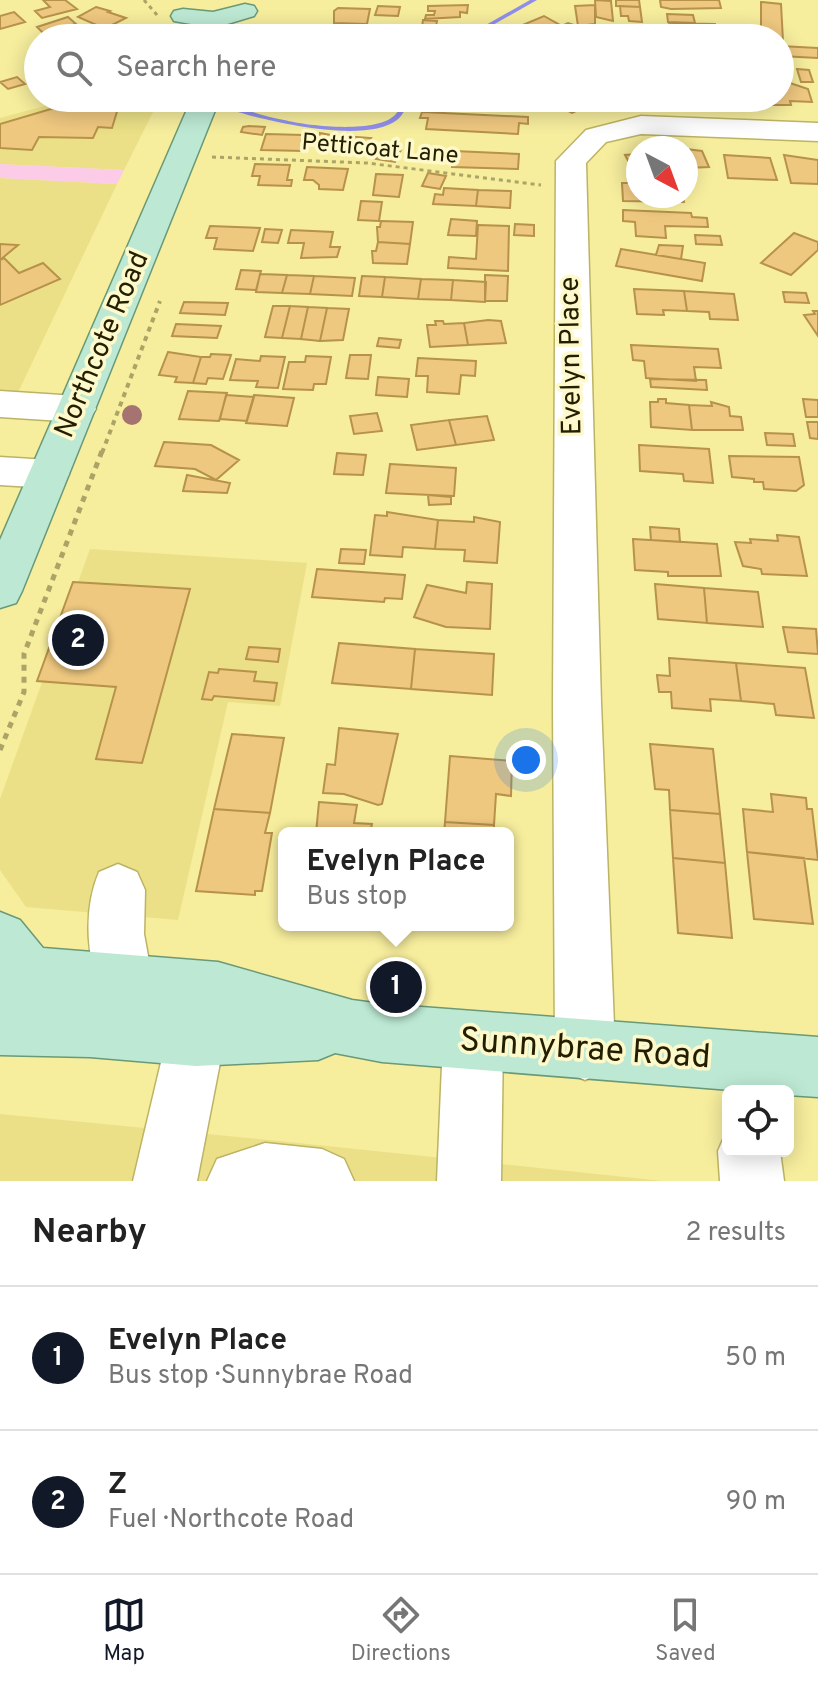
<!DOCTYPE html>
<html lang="en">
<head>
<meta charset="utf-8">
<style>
  body { margin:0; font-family:Overpass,sans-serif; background:#f2f2f2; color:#222 }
  .controls { position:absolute; right:24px; bottom:24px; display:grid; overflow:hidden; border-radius:12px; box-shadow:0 4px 20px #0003 }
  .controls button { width:72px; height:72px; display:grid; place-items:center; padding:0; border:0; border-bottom:2px solid #e0e0e0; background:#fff; color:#222; font:40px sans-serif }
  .compass { position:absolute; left:626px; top:136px; width:72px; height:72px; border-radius:50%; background:#fff; box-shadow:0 4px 20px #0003; rotate:139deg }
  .you { position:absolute; left:526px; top:760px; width:28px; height:28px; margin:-20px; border:6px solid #fff; border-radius:50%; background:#1a73e8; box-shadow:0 0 0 12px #1a73e833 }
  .badge { display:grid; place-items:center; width:52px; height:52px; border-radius:50%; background:#111827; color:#fff; font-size:26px; font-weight:700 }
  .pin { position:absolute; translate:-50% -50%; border:4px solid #fff; box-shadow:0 2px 8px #0006 }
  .popup { position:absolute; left:278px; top:827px; width:236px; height:104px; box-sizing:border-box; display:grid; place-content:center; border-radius:12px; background:#fff; filter:drop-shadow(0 2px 6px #0005); font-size:26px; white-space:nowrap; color:#767676 }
  .popup b { font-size:30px; color:#222 }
  .popup::after { content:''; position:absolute; left:50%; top:100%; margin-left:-16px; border:16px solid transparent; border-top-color:#fff }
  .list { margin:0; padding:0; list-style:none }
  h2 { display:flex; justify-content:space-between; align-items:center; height:104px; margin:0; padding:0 32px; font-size:34px }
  h2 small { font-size:26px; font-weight:400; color:#767676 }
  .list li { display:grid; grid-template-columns:52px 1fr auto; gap:24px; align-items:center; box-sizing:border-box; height:144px; padding:0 32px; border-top:2px solid #e0e0e0 }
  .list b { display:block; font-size:30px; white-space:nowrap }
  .list p { margin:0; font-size:26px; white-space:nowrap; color:#767676 }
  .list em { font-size:26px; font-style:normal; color:#767676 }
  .icon { flex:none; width:44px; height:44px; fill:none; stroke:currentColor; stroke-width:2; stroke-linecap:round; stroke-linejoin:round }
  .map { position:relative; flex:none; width:818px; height:1181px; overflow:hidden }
  .search { position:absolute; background:#fff; box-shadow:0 4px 20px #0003; left:24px; right:24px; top:24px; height:88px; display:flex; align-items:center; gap:20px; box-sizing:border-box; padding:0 28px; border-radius:44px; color:#767676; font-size:30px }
  .sheet { height:392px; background:#fff }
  nav { display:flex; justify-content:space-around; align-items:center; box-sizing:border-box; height:112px; border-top:2px solid #e0e0e0; background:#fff; font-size:22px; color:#767676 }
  nav a { display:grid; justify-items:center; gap:4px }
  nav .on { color:#111827 }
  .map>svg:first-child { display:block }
  .built { fill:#ebe087 }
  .green { fill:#fccbe8 }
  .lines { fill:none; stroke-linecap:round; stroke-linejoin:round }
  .stream { fill:#8f8feb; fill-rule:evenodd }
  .building { fill:#efc880; stroke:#b7924a; stroke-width:2 }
  .minor-casing { stroke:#bcb364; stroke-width:3 }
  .major-casing { stroke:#6a9977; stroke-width:3 }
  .path-far2 { stroke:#aca466; stroke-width:3; stroke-dasharray:4 4; stroke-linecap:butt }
  .path-far1 { stroke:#aca466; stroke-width:4; stroke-dasharray:5 5; stroke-linecap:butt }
  .path { stroke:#aca466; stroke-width:5; stroke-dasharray:6 6; stroke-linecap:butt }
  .minor { fill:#fff; fill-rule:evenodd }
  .major { fill:#bde9d4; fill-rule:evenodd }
  .tree { fill:#a57370 }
  .labels { text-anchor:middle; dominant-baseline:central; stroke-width:7; stroke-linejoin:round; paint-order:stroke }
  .far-street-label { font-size:24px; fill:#231e00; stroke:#fef9cb }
  .street-label { font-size:28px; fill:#231e00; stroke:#fef9cb }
  .near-street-label { font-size:34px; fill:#231e00; stroke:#fef9cb }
</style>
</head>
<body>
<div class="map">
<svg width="818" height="1181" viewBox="0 0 818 1181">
  <rect width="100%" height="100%" fill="#f6ed9d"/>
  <path class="built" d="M159 100 124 170 0 164V118L63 101Z
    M0 178 117 184 13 403 0 415Z
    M90 549 307 563 280 706 228 702 178 920 26 907 0 870V799Z
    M0 1114 269 1140 663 1181H0Z"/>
  <path class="green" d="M0 164 124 170 117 184 0 178Z"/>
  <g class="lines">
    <path class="stream" d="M530 0H537L470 38H463Z
      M404 98H410C407 106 404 114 397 120 367 143 283 124 248 115 240 112 231 111 224 108L227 106 234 107C251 111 267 117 284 120 308 126 376 134 395 115 400 110 402 104 404 98Z"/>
  </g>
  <path class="building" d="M43 0H65L77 9 42 18 35 11 50 7Z
    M595 0 611 1 613 21 596 17Z
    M616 0H639L640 7 616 6Z
    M660 0H719L721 8 671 9 661 7Z
    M761 2 781 4 783 41 780 38H761Z
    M468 5 467 13 460 12V17L425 19 426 15H434L435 11H428V6Z
    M595 5V24L578 26 575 6Z
    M378 6 400 7 398 16 375 15Z
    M620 6 640 7 642 22 629 21 628 16H621Z
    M96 7 110 11 108 12 126 18 112 25 101 27 78 17Z
    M338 8 370 9 367 24 334 23V11Z
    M14 12 25 22 0 29V16Z
    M667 14 693 15 695 23 668 22Z
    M544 16 562 26 568 23 574 25 557 34 551 31 527 38H508L498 33 513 27 519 30 529 25 525 24Z
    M68 17 76 24 64 27 67 29 44 34 37 27Z
    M423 20 437 21 436 26 459 27 458 33H450L449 38H410L414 27H422Z
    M669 23 715 24 716 31H724L725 37 671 35Z
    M374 25 397 27 396 31H391L390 38 367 37Z
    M316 27 344 28 343 31H349L348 38H310Z
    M136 28 139 38 98 36 113 34 112 31Z
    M612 33 643 34 656 38H612Z
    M780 46 818 48V58L780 56Z
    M797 69 809 70 813 82H801Z
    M17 77 25 84 8 89 0 82Z
    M787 82 808 89 812 102 790 101 791 105H773L772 98H780V84H788Z
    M292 98H325L323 105 307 106 290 105Z
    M325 98H351L350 106H337L323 105Z
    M351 98H382L379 109 350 106Z
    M430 98H452L451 108 429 107Z
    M556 98H585L594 103 572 113 549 101Z
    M119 105 112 128 98 127 93 138 39 137 32 150 0 148V124L61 106Z
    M422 112 528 117V124L519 123 518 134 426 129 428 118H420Z
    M249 126 265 127 262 135 241 132 243 127Z
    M320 133 331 135 371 138 361 151 325 149 327 143H318Z
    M266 134 303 135 301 141 306 142 304 151 261 150Z
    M382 147 401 150 395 162 376 159Z
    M686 149 702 151 709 167 686 168Z
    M454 151 519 154 518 169 452 167Z
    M638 154V171L634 172 625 155Z
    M724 155 770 158 777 180 728 178Z
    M784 155 818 160V184L791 183Z
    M255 164 290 165 287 180H292L291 186 258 185 260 176H252Z
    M307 167 348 169 343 190 319 189V185L313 180H304Z
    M428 173 446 176 440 189 422 186Z
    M376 174 403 175 399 197 373 195Z
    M622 183H638V196H683L684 202 623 201Z
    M444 188 478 190 476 206 433 204 435 194 443 195Z
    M478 190 511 191 510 208 476 206Z
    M361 201 382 202 379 221 358 220Z
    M623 210 691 213 692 217 707 218 708 227 665 226 666 238 636 236 635 222 623 221Z
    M451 219 477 221 476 236 448 235Z
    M381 221 413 222 410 244 378 242 377 227H380Z
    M515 224 534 225V236L514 235Z
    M478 225 509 226 508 271 448 268 449 257 476 259Z
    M210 226 260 228 253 251 214 249 217 238H206Z
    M265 229 282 230 278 243 262 242Z
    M291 230 333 232 330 247H340L337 257 301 258 304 243H288Z
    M794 233 818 242V250L791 275 761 263Z
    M695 235 720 236 722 245 696 244Z
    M378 242 410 244 407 264 373 263 372 251H376Z
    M0 244 18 245 0 260Z
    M659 245 683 246 681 259 656 255Z
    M621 249 705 263 702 281 616 266Z
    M4 258 19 273 43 263 60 279 0 305V260Z
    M241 270 261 271 256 290 236 289Z
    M260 274 287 275 282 293 256 292Z
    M287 275 314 276 310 294 282 293Z
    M485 275 508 276 507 301H485Z
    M314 276 355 278 352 296 310 294Z
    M362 276 385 277 382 297 359 296Z
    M385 277 421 279 418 299 382 297Z
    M421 279 453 280 451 300 418 299Z
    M453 280 486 282 485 302 451 300Z
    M634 289 684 291 687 311 663 310 664 315 637 314Z
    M684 291 734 294 738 320 710 319 709 312 687 311Z
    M783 292 806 293 809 303 785 302Z
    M184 302 228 303 225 315 180 313Z
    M273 306H290L282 338 265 337Z
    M290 306 308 307 301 339 282 338Z
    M308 307 327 308 320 341 301 339Z
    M327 308 349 309 343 340 320 341Z
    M813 311H818V336L804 315 815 314Z
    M488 320 501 321 506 343 468 345 464 323Z
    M435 321H443L444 324 464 323 468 345 430 347 427 325H436Z
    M176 324 221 326 217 338 172 336Z
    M379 338 401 340 399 348 377 346Z
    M631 345 718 349 721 368 694 367 696 381 646 378 644 361 633 360Z
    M168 352 201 357 193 383 175 382 177 377 159 375Z
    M211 354 231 355 223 379 208 378 206 384 193 383 201 357H210Z
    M350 355H371L368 379 346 378Z
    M261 356 285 357 278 388 256 387 258 381 230 380 236 359 260 361Z
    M306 356 331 357 326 384H314L313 390 283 389 289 362H305Z
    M418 358 476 361 475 376 461 375 459 394 427 392 428 376H416Z
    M378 377 409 379 407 397 376 395Z
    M650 379 706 380 707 390 651 387Z
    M188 391 227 393 219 421 179 419Z
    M226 395 254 397 247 421 220 419Z
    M254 395 294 398 287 426 246 423Z
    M658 399H666V403L689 405 692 430 651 427 650 402H658Z
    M803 399 818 400V417H806Z
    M711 402 729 407 730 416 741 417 743 430H692L689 405 712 406Z
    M377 413 382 431 354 434 350 416Z
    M487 416 494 440 456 445 449 420Z
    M449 420 456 445 417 450 411 425Z
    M807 422H818V439L810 438Z
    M765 433 793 434 795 446 767 445Z
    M164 442 211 445 239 460 216 480 195 469 155 466Z
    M639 445 709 449 713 483 684 481 683 474 640 471Z
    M337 453 366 455 363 475 334 474Z
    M729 456 799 457 804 485 796 491 764 489 763 482H754V479L732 477Z
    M390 464 456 468 454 496 386 493Z
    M187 475 230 483 227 493 183 491Z
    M428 495 451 497V504L429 505Z
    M387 512 438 520 435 549 403 547 402 557 370 555 375 515 387 516Z
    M474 517 500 522 497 563 464 561 465 550 435 549 438 520 474 522Z
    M650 527 679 529 680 542 651 540Z
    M777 535 799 537 807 576 762 574 761 569 743 566 735 542 751 543 750 539 778 541Z
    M633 539 717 544 721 576H668V572L635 570Z
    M341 549 366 550 364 564 339 563Z
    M317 569 405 575 402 599 385 598 384 602 312 597Z
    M73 582 190 589 142 763 96 759 116 687 37 681Z
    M467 582 492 584 490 629 446 627 414 617 427 585 466 593Z
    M655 584 704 588 707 623 658 619Z
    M704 588 758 592 763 627 707 623Z
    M783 627 816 629 818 654 788 652Z
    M339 643 415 649 411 689 332 683Z
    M249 647 280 649 278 662 246 659Z
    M415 649 494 654 492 695 411 689Z
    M669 658 736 663 741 701 710 699 711 711 672 708 671 692H659L657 675 670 676Z
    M736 663 805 668 814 718 776 715 774 704 741 701Z
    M219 669 256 672 254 681 277 683 274 701 214 696 212 700 202 699 209 672 218 673Z
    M339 728 398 734 382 804 378 805 344 794 323 793 327 764 335 765Z
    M232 734 284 738 270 813 214 809Z
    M650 744 713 749 720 814 670 810 669 790 655 789Z
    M450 756 512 761 511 796 496 794 494 825 445 822Z
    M771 794 806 798 807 809H812L818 860 747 852 743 809 773 812Z
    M319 802 357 805 354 823 372 824 370 833H316Z
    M214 809 270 813 265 833H272L262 891H255V895L196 891Z
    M670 810 720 814 725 863 673 858Z
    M445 822 494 825V833H444Z
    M747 852 804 858 813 924 754 919Z
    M673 858 725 863 732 938 678 933Z"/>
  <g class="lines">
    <defs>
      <path id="minor" d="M641 116 818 123V141L641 134 606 142 586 163 601 703 615 1050 606 1071 585 1080 564 1071 555 1050 553 703 556 161 586 130Z
        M0 391 77 396 90 400 96 409 90 418 77 422 0 417Z
        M0 457 49 460 63 464 69 474 63 484 49 488 0 485Z
        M118 864 137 872 145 890 144 934 153 983 144 1003 124 1012 104 1003C87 963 82 912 99 872Z
        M196 1008 217 1016 225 1037 197 1181H133L167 1037 175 1016Z
        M473 1012 494 1021 503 1042 501 1181H437L443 1042 452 1021Z
        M728 1128V1151H780L784 1181H720L718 1151Z
        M265 1143 322 1149 344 1159 354 1181H207L217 1159Z"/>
      <path id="major" d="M245 4 254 6 257 11 254 16 214 28 174 21 171 16 174 11 183 9 213 12Z
        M192 98H220L22 591 16 603 0 608V540Z
        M0 912 20 920 43 948 218 962 352 1000 382 1004 818 1037V1097L788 1095V1091H743L382 1062 335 1053 318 1060 196 1066 90 1057 0 1055Z"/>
    </defs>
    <use href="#minor" class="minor-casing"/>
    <use href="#major" class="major-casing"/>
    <path class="path-far2" d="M144 0 157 15
      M212 157 367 163 541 185"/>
    <path class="path-far1" d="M102 453 160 301"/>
    <path class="path" d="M0 750 24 692V654L102 451"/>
    <use href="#minor" class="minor"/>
    <use href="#major" class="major"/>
  </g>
  <circle class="tree" cx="132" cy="415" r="10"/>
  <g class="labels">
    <g class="far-street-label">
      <text transform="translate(380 150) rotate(5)">Petticoat Lane</text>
    </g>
    <g class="street-label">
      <text transform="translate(103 345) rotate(-67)">Northcote Road</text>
      <text transform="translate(572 356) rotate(-91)">Evelyn Place</text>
    </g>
    <g class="near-street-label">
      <text transform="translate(585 1050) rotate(4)">Sunnybrae Road</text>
    </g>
  </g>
</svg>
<div class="controls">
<button><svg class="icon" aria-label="locate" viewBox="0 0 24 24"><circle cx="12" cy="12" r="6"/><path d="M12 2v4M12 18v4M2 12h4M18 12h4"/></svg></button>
</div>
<svg class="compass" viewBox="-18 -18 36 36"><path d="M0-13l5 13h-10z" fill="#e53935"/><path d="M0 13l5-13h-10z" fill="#767676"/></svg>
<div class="you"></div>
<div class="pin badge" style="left:396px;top:987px">1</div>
<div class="popup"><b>Evelyn Place</b>Bus stop</div>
<div class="pin badge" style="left:78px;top:640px">2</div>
<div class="search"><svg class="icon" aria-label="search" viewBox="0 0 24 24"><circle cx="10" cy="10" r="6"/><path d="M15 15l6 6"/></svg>Search here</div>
</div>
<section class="sheet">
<h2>Nearby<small>2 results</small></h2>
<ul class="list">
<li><span class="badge">1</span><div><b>Evelyn Place</b><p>Bus stop · Sunnybrae Road</p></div><em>50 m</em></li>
<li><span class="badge">2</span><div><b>Z</b><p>Fuel · Northcote Road</p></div><em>90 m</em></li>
</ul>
</section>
<nav>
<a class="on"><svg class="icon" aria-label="map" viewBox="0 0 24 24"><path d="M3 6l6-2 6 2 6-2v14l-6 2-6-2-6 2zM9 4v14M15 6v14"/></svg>Map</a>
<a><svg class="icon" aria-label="directions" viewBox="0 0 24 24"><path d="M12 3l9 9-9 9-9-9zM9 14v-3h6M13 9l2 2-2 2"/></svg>Directions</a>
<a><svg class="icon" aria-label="saved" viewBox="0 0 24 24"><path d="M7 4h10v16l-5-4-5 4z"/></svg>Saved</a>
</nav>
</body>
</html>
